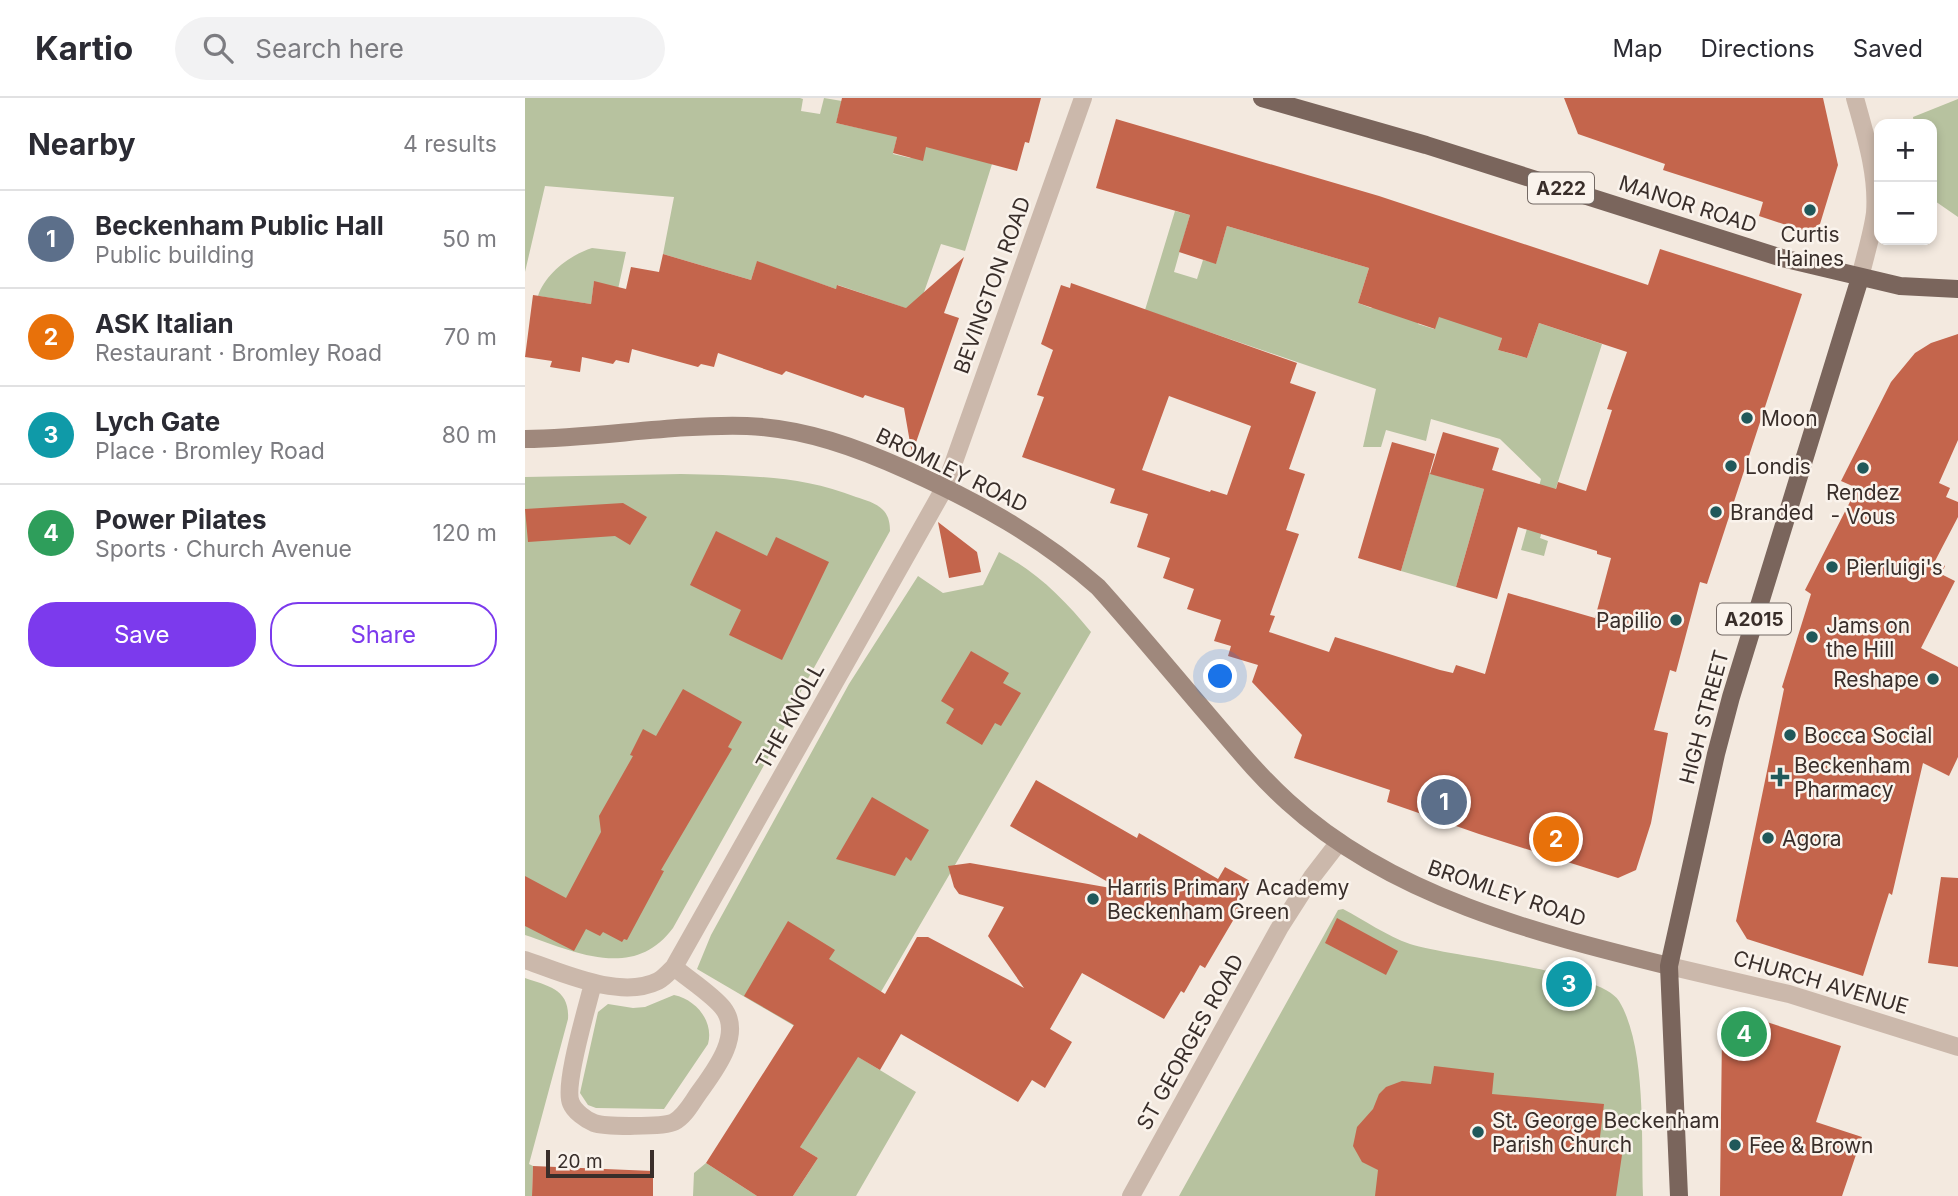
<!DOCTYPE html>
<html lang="en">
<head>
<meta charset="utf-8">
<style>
  body { margin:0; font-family:Inter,sans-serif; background:#f2f2f3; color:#2b2b33 }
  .controls { position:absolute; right:21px; top:21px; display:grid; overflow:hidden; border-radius:14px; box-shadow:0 4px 10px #0003 }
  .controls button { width:63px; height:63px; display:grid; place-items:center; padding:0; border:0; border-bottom:2px solid #e1e1e2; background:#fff; color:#2b2b33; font:35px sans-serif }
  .scale { position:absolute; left:21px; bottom:18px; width:108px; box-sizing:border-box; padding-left:7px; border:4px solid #392e2a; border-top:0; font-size:19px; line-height:24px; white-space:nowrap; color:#392e2a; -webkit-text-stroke:5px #faf3ec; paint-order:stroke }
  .you { position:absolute; left:696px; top:579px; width:24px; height:24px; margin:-18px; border:5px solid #fff; border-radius:50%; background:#1a73e8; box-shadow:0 0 0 10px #1a73e833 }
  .badge { display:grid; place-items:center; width:46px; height:46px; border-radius:50%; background:#7c3aed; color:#fff; font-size:23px; font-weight:700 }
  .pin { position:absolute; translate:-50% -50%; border:4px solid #fff; box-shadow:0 2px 7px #0006 }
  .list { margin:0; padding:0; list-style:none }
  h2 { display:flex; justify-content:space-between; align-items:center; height:91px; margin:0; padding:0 28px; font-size:30px }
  h2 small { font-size:23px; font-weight:400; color:#7c7c81 }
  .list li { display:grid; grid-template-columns:46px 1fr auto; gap:21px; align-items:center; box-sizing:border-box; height:98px; padding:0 28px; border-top:2px solid #e1e1e2 }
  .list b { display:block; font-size:26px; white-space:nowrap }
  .list p { margin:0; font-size:23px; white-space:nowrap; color:#7c7c81 }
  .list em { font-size:23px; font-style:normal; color:#7c7c81 }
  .actions { display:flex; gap:14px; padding:21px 28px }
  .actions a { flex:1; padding:16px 0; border:2px solid #7c3aed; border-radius:28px; text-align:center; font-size:24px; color:#7c3aed }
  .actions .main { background:#7c3aed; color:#fff }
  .icon { flex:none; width:38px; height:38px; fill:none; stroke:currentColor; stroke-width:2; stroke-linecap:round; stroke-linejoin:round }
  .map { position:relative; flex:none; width:1433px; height:1098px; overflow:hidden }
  header { display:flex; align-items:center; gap:42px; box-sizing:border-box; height:98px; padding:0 35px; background:#fff; border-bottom:2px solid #e1e1e2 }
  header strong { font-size:33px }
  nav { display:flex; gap:38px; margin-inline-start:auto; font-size:24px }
  .search { width:490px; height:63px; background:#f2f2f3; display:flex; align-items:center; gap:18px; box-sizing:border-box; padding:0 24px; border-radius:38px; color:#7c7c81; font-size:26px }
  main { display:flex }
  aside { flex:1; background:#fff }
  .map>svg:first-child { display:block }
  .green { fill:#b7c29f }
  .building { fill:#c4654c; fill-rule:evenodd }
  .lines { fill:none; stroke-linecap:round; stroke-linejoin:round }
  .street { stroke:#cbb8ab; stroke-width:18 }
  .secondary { stroke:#9f887c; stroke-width:18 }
  .primary { stroke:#7a655c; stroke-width:18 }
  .poi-dot { fill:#20585a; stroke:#faf3ec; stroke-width:2.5 }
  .labels { text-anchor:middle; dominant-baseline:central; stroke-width:5; stroke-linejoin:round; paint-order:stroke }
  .shield { fill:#faf3ec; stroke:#736964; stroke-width:2 }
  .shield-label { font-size:19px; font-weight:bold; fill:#392e2a }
  .street-label { font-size:21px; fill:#392e2a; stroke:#faf3ec }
  .poi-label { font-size:21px; fill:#392e2a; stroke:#faf3ec; text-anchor:start }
</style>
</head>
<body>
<header>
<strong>Kartio</strong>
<div class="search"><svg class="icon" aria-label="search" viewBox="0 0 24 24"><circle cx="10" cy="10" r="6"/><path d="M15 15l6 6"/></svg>Search here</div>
<nav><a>Map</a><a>Directions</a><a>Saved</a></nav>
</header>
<main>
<aside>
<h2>Nearby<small>4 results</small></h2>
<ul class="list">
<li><span class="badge" style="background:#5c6f8a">1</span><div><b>Beckenham Public Hall</b><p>Public building</p></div><em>50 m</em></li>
<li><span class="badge" style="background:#e8710a">2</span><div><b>ASK Italian</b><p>Restaurant · Bromley Road</p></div><em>70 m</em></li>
<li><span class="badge" style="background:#0f9aa8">3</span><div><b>Lych Gate</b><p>Place · Bromley Road</p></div><em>80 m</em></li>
<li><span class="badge" style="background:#2e9e5b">4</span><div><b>Power Pilates</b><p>Sports · Church Avenue</p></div><em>120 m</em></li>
</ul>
<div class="actions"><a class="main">Save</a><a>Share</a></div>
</aside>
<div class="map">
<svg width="1433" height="1098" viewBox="0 0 1433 1098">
  <rect width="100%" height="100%" fill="#f3e9df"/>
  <path class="green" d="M0 0H275L278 1 276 13 295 16 299 0 317 3 311 25 343 32 376 23 368 56 385 60 403 43 467 66 440 153 416 146 392 214 313 187 311 191 232 164 226 182 138 156 149 99 20 88 0 174Z
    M1433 1V119L1407 101V26H1389L1388 19Z
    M650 113 665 117 649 174 672 181 678 162 691 165 702 128 844 170 833 205 846 210 904 189 893 226 909 231 921 195 977 240 973 252 1002 260 1014 225 1077 246 1015 440 1023 443 1019 458 996 452 1016 381 975 341 906 321 901 343 861 332 856 349H838L851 291 620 212Z
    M67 150 101 154 92 196 69 184 66 206 13 198C20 176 45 157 67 150Z
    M904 375 959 391 931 489 876 473Z
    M156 376C217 378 273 376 331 399 340 402 352 405 359 413 364 419 365 426 365 433L270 604 257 635 148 830C109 883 50 854 0 837V379Z
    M474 454C512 474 539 501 566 534L322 952 391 994 331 1098H268L293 1060 275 1049 290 940 172 871 186 837 324 586 393 478 418 495 458 487Z
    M818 811C839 822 862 838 885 846 925 859 1075 872 1094 903 1122 949 1116 1044 1118 1098H654L813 812Z
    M0 880C23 888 45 891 43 921L4 1066 8 1068 7 1098H0Z
    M149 897C172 902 189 924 183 946L139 1011 71 1010 63 1007 55 995 73 914 83 906 108 910 120 909Z
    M181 1065 232 1098H168L169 1075Z"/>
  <path class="building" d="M317 0H516L504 45 500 44 492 73 401 49 398 63 368 55 372 39 311 25Z
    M1039 0H1298L1313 67 1295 126 1282 134 1234 118 1238 104 1138 72 1140 66 1053 36Z
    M591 21 854 98 1123 187 1135 151 1277 196 1182 486 1175 484 1151 574 1145 572 1129 632 1143 635 1126 725 1111 772 1093 780 954 736 862 704 865 692 769 660 777 637 727 584 733 567 703 558 706 548 689 543 696 522 662 511 669 491 638 480 645 460 612 449 623 416 585 405 590 391 497 359 519 299 512 297 528 252 516 246 536 187 545 190 546 185 772 265 765 285 791 294 764 371 780 376 761 432 774 436 745 517 750 518 744 534 804 554 810 539 915 572 928 575 931 567 960 576 983 495 1070 520 1086 460 1072 456V453L993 429 972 501 931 489 959 391 905 376 918 334 974 350 967 372 1031 391 1033 384 1061 393 1087 312 1082 311 1102 254 1014 225 1002 260 988 256 973 252 977 240 914 219 910 231 833 205 844 170 702 128 691 166 654 154 665 117 571 90ZM644 298 726 328 702 397 686 392 685 394 617 372Z
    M138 156 226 182 232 163 311 191 312 187 381 210 439 159 419 215 434 220 387 356 379 310 340 297 338 300 261 273 257 277 193 255 189 269 176 266 173 269 107 251 104 265 91 262 88 266 57 259 55 274 25 269 27 263 0 259 8 197 66 206 69 183 101 191 106 169 134 174Z
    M1433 236V342L1414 385 1425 390 1421 399 1433 404V419L1410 463 1420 468 1416 476 1430 483 1396 550 1433 569V659L1424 678 1398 665 1367 797 1364 795 1338 878 1222 841 1211 823 1259 591 1257 589 1286 496 1280 492 1332 390 1316 383 1366 284 1390 255 1406 245Z
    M867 344 910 356 876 473 833 460Z
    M98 405 122 419 105 447 90 438 3 444 0 411Z
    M413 424 452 454 456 474 424 480Z
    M191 433 242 458 251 439 304 464 257 562 204 537 216 512 165 487Z
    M446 553 484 575 478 585 496 595 476 628 470 625 457 647 421 625 429 611 416 603Z
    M158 591 217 624 203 649 207 651 136 772 139 773 102 842 99 841 97 844 78 834 75 838 61 831 49 853 0 828V778L41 800 76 734 74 718 108 658 105 657 118 631 131 638Z
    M511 682 612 740 614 735 693 781 700 769 725 783 711 807 716 809 680 870 675 867 659 895 656 893 639 921 557 875 525 931 547 944 520 990 507 982 493 1004 376 936 355 972 333 959 275 1049 293 1060 268 1098H232L181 1065 269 927 219 898 263 823 310 852 304 861 360 896 392 839H403L499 890 463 838 479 809 434 796 429 789 423 768 445 765 597 792 485 728Z
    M347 699 404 732 386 763 381 759 370 778 311 761Z
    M1416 779 1433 780V869L1403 865Z
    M812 820 873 853 861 877 800 845Z
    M1217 916 1316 948 1291 1024 1337 1039 1317 1098H1195L1197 936 1206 920Z
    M909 968 969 975 967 996 1079 1006 1074 1047 1098 1050 1091 1098H850L853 1072 837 1064 828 1048 832 1029 848 1011 854 996 861 989 877 983 906 986Z
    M8 1068 128 1073V1098H7Z"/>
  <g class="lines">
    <path class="street" d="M1330 0C1340 36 1353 76 1350 115 1347 137 1340 158 1335 180
      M0 862C36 874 95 902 133 883 139 880 144 874 149 869L420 389 558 0
      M1144 868 1264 896 1433 949
      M68 885C63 907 38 987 46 1005 49 1013 61 1022 69 1025 79 1029 140 1029 149 1024 160 1018 166 1006 173 996 188 975 219 937 198 910 187 896 163 881 149 869
      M606 1098 755 829 787 779 814 744"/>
    <path class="secondary" d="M0 341C74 340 148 326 222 328 279 330 333 350 384 373 453 404 516 439 573 489 611 531 647 575 684 618 709 647 734 678 763 704 867 799 1011 835 1144 868"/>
    <path class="primary" d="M737 0 901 47 1257 160 1375 188 1433 191
      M1154 1098 1144 868 1191 656 1206 599 1335 180"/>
  </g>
  <g class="poi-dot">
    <circle cx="1285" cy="112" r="7"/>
    <circle cx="1222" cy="320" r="7"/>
    <circle cx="1206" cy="368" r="7"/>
    <circle cx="1338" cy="370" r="7"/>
    <circle cx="1191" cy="414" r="7"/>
    <circle cx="1307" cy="469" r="7"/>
    <circle cx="1151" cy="522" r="7"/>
    <circle cx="1287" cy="539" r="7"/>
    <circle cx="1408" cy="581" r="7"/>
    <circle cx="1265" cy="637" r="7"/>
    <path d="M1251.5 668.5h7v7h7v7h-7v7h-7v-7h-7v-7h7z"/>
    <circle cx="1243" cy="740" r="7"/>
    <circle cx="568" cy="801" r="7"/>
    <circle cx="953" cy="1034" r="7"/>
    <circle cx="1210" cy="1047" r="7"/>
  </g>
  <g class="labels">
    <g class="shield">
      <rect x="1003" y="74.5" width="66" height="31" rx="5"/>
      <rect x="1192" y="505.5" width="74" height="31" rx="5"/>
    </g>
    <g class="shield-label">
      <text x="1036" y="90">A222</text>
      <text x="1229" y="521">A2015</text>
    </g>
    <g class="street-label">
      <text transform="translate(1163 106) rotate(18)">MANOR ROAD</text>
      <text transform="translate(467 187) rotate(-70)">BEVINGTON ROAD</text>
      <text transform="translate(427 372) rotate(26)">BROMLEY ROAD</text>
      <text transform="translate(265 618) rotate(-61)">THE KNOLL</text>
      <text transform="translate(1179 619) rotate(-75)">HIGH STREET</text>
      <text transform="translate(982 795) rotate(19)">BROMLEY ROAD</text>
      <text transform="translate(1296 884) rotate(16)">CHURCH AVENUE</text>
      <text transform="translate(665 944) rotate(-61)">ST GEORGES ROAD</text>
    </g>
    <g class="poi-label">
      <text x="1285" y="136" text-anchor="middle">Curtis<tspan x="1285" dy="24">Haines</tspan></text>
      <text x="1236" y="320">Moon</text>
      <text x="1220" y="368">Londis</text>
      <text x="1338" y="394" text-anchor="middle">Rendez<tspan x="1338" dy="24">- Vous</tspan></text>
      <text x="1205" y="414">Branded</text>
      <text x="1321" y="469">Pierluigi's</text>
      <text x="1137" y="522" text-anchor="end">Papilio</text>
      <text x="1301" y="527">Jams on<tspan x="1301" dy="24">the Hill</tspan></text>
      <text x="1394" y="581" text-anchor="end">Reshape</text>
      <text x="1279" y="637">Bocca Social</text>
      <text x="1269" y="667">Beckenham<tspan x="1269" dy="24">Pharmacy</tspan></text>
      <text x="1257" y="740">Agora</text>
      <text x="582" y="789">Harris Primary Academy<tspan x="582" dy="24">Beckenham Green</tspan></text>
      <text x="967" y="1022">St. George Beckenham<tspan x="967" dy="24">Parish Church</tspan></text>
      <text x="1224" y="1047">Fee &amp; Brown</text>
    </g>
  </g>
</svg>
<div class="controls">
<button>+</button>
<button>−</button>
</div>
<div class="scale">20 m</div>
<div class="you"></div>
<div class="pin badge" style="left:919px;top:704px;background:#5c6f8a">1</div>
<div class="pin badge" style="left:1031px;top:741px;background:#e8710a">2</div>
<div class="pin badge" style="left:1044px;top:886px;background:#0f9aa8">3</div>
<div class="pin badge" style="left:1219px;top:936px;background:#2e9e5b">4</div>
</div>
</main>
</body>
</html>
